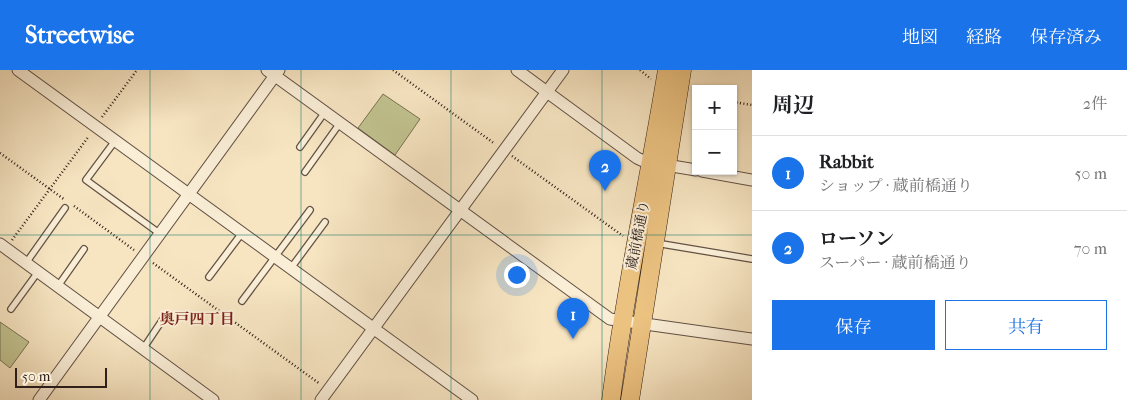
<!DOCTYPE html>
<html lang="ja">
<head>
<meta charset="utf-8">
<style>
  body { margin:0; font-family:"IM FELL French Canon","Noto Serif JP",serif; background:#f6f6f6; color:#202124 }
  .controls { position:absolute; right:15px; top:15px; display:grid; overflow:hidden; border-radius:0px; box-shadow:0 1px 4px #0004 }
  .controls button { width:45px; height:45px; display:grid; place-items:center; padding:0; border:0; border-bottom:1px solid #e0e0e0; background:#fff; color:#202124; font:25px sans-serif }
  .scale { position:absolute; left:15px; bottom:12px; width:92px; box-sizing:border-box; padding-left:5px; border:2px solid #31201a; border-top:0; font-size:14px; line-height:18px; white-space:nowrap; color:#31201a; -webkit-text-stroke:4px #faeed7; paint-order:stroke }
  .you { position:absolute; left:516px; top:204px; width:18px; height:18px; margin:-12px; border:4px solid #fff; border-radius:50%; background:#1a73e8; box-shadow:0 0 0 8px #1a73e833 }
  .badge { display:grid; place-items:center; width:32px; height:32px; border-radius:50%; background:#1a73e8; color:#fff; font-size:16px; font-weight:700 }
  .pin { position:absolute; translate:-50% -41px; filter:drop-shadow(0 1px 2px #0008) }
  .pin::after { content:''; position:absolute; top:26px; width:18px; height:15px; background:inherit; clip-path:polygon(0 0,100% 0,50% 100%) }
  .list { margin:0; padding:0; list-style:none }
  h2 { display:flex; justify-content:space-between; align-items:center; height:65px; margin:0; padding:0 20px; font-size:21px }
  h2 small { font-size:16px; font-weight:400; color:#757577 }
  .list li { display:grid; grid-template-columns:32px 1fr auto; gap:15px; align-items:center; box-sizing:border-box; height:75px; padding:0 20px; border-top:1px solid #e0e0e0 }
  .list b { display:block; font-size:19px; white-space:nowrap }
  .list p { margin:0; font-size:16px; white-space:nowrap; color:#757577 }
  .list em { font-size:16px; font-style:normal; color:#757577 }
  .actions { display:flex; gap:10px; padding:15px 20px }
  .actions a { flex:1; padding:11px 0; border:1px solid #1a73e8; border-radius:0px; text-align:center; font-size:18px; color:#1a73e8 }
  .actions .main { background:#1a73e8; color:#fff }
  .map { position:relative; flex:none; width:752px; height:330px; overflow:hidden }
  header { display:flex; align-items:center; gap:30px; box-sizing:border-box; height:70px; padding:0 25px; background:#1a73e8; color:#fff }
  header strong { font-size:24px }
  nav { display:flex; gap:28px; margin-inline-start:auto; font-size:18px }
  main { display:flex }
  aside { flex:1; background:#fff }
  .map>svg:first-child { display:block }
  .green { fill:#c1c390; stroke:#797255 }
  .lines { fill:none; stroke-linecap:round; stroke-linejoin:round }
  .lane-casing { stroke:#625144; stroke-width:8 }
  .street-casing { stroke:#625144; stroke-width:13 }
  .primary-casing { stroke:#31201a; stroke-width:19 }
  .path { stroke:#31201a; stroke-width:2.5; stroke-dasharray:1 2.5; stroke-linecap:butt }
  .lane { stroke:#faeed7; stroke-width:5.5 }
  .street { stroke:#faeed7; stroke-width:11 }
  .primary { stroke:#ecc281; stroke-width:18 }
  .grid { fill:none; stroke:#0f766e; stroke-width:1; stroke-opacity:0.55 }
  .labels { text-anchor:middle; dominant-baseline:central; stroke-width:4; stroke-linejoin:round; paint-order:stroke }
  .street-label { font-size:14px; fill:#31201a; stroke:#faeed7 }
  .neighbourhood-label { font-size:15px; font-weight:bold; fill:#7a1f14; stroke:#faeed7 }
</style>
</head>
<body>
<header>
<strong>Streetwise</strong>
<nav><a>地図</a><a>経路</a><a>保存済み</a></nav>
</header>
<main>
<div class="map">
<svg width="752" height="330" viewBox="0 0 752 330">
  <rect width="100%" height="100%" fill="#f7e5c2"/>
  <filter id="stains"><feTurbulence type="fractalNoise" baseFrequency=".004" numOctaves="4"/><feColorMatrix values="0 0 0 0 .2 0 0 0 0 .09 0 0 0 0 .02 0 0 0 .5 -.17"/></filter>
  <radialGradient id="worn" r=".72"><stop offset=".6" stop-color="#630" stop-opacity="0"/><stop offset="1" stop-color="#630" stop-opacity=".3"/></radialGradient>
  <path class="green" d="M383 24 420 49 395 85 358 58Z
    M0 252 29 272 10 298 0 290Z"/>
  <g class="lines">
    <defs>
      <path id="lane" d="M115 71 86 110 159 163
        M300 77 325 42
        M305 102 340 53
        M656 173 752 189
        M26 193 65 138
        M291 198 325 152
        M209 207 242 163
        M58 216 84 179
        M242 231 310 140
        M11 239 38 202
        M143 279 163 249"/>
      <path id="street" d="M18 0 472 330
        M267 0 610 249 752 269
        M517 0 637 88 652 95
        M666 95 696 100
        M702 101 752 110
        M0 174 213 330
        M39 330 279 0
        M321 330 563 0"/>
      <path id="primary" d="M611 330C625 219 649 110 667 0
        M630 330 682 0"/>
    </defs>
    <use href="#lane" class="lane-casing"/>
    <use href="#street" class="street-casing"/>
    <use href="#primary" class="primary-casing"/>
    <path class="path" d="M393 0 495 74
      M640 0 651 9
      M733 32 752 35
      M102 47 137 0
      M0 83 65 130
      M512 86 623 166
      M74 136 134 180
      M12 170 89 66
      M153 193 320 314"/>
    <use href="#lane" class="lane"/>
    <use href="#street" class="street"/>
    <use href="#primary" class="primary"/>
  </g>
  <path class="grid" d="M150 0V330M301 0V330M451 0V330M602 0V330M0 165H752"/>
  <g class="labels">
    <g class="street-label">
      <text transform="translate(638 165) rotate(-79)">蔵前橋通り</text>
    </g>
    <g class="neighbourhood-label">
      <text x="197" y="249">奥戸四丁目</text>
    </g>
  </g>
  <rect width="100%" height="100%" filter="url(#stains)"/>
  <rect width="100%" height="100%" fill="url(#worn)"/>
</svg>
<div class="controls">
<button>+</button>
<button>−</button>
</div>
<div class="scale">50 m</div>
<div class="you"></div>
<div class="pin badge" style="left:573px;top:269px">1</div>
<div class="pin badge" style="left:605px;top:121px">2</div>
</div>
<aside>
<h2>周辺<small>2件</small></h2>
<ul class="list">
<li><span class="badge">1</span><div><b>Rabbit</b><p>ショップ · 蔵前橋通り</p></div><em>50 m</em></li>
<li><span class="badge">2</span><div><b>ローソン</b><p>スーパー · 蔵前橋通り</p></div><em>70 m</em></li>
</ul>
<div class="actions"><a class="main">保存</a><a>共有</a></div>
</aside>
</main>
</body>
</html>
